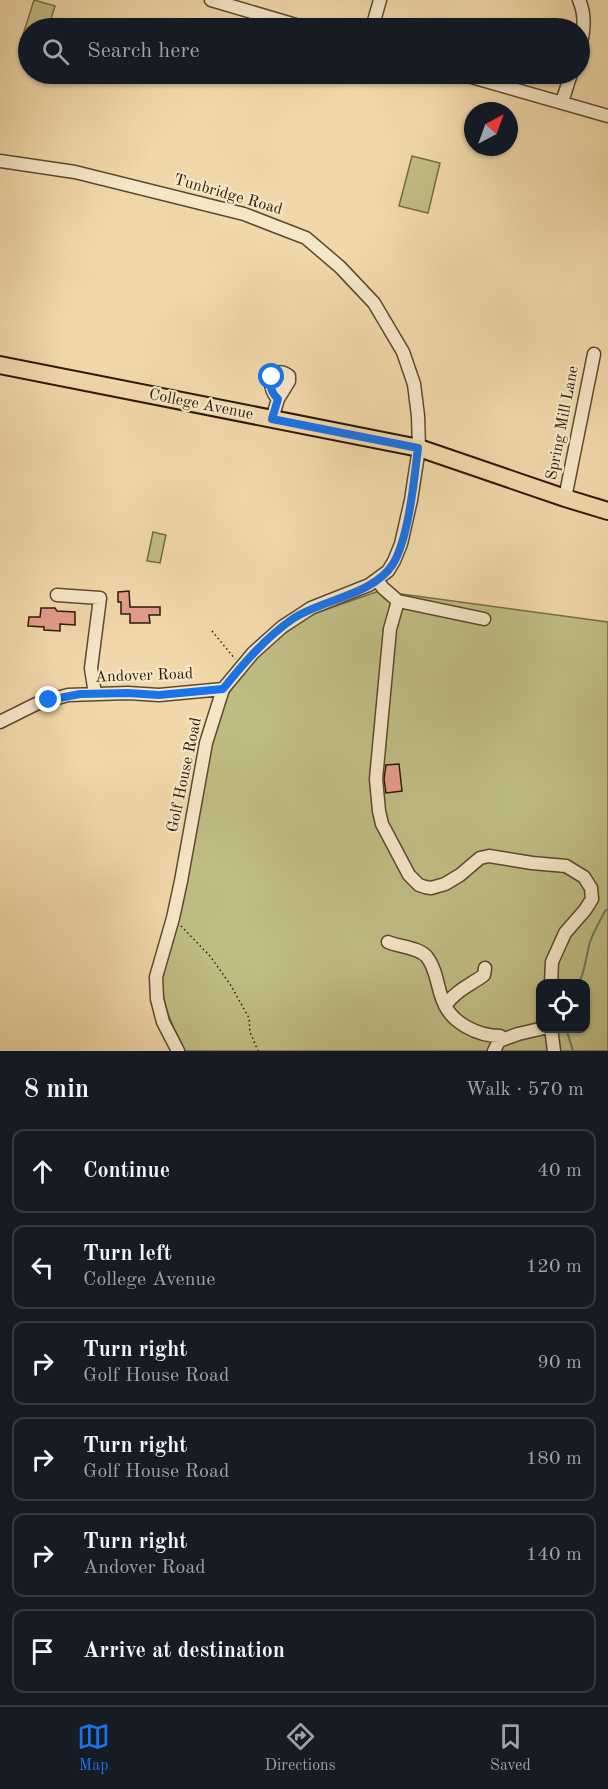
<!DOCTYPE html>
<html lang="en">
<head>
<meta charset="utf-8">
<style>
  body { margin:0; font-family:"Old Standard TT",serif; background:#242831; color:#f1f3f6 }
  .controls { position:absolute; right:18px; bottom:18px; display:grid; overflow:hidden; border-radius:12px; box-shadow:0 2px 4px #0004 }
  .controls button { width:54px; height:54px; display:grid; place-items:center; padding:0; border:0; border-bottom:2px solid #363941; background:#171b24; color:#f1f3f6; font:30px sans-serif }
  .compass { position:absolute; left:464px; top:102px; width:54px; height:54px; border-radius:50%; background:#171b24; box-shadow:0 2px 4px #0004; rotate:41deg }
  .stop { position:absolute; width:18px; height:18px; margin:-14px; border:4px solid #1a73e8; border-radius:50%; background:#fff }
  .stop.end { background:#1a73e8; border-color:#fff; box-shadow:0 2px 6px #0008 }
  .list { margin:0; padding:0; list-style:none }
  h2 { display:flex; justify-content:space-between; align-items:center; height:78px; margin:0; padding:0 24px; font-size:26px }
  h2 small { font-size:20px; font-weight:400; color:#9ea1a6 }
  .list li { display:grid; grid-template-columns:39px 1fr auto; gap:18px; align-items:center; box-sizing:border-box; height:84px; margin:0 12px 12px; padding:0 12px; border:2px solid #363941; border-radius:12px }
  .list b { display:block; font-size:22px; white-space:nowrap }
  .list p { margin:0; font-size:20px; white-space:nowrap; color:#9ea1a6 }
  .list em { font-size:20px; font-style:normal; color:#9ea1a6 }
  .icon { flex:none; width:33px; height:33px; fill:none; stroke:currentColor; stroke-width:2; stroke-linecap:round; stroke-linejoin:round }
  .map { position:relative; flex:none; width:608px; height:1051px; overflow:hidden }
  .search { position:absolute; background:#171b24; box-shadow:0 2px 4px #0004; left:18px; right:18px; top:18px; height:66px; display:flex; align-items:center; gap:15px; box-sizing:border-box; padding:0 21px; border-radius:33px; color:#9ea1a6; font-size:22px }
  .sheet { height:654px; background:#171b24 }
  nav { display:flex; justify-content:space-around; align-items:center; box-sizing:border-box; height:84px; border-top:2px solid #363941; background:#171b24; font-size:16px; color:#9ea1a6 }
  nav a { display:grid; justify-items:center; gap:3px }
  nav .on { color:#1a73e8 }
  .map>svg:first-child { display:block }
  .green { fill:#c0bd84; stroke:#756c44; stroke-width:1.5; fill-rule:evenodd }
  .lines { fill:none; stroke-linecap:round; stroke-linejoin:round }
  .stream { stroke:#6e7a65; stroke-width:2 }
  .building { fill:#e59b8b; stroke:#2a1a05; stroke-width:1.5 }
  .minor-casing { stroke:#5c4a2e; stroke-width:15 }
  .major-casing { stroke:#2a1a05; stroke-width:20 }
  .path { stroke:#2a1a05; stroke-width:1.5; stroke-dasharray:1.5 3; stroke-linecap:butt }
  .minor { stroke:#f6e6c8; stroke-width:12 }
  .major { stroke:#f1d8aa; stroke-width:16 }
  .route { stroke:#1a73e8; stroke-width:8 }
  .labels { text-anchor:middle; dominant-baseline:central; stroke-width:4.5; stroke-linejoin:round; paint-order:stroke }
  .street-label { font-size:16px; fill:#2a1a05; stroke:#f6e6c8 }
</style>
</head>
<body>
<div class="map">
<svg width="608" height="1051" viewBox="0 0 608 1051">
  <rect width="100%" height="100%" fill="#f1d8aa"/>
  <filter id="stains"><feTurbulence type="fractalNoise" baseFrequency=".00333" numOctaves="4"/><feColorMatrix values="0 0 0 0 .2 0 0 0 0 .09 0 0 0 0 .02 0 0 0 .5 -.17"/></filter>
  <radialGradient id="worn" r=".72"><stop offset=".6" stop-color="#630" stop-opacity="0"/><stop offset="1" stop-color="#630" stop-opacity=".3"/></radialGradient>
  <path class="green" d="M34 0 55 6 48 28H28V47L20 44Z
    M412 156 440 163 428 213 399 206Z
    M153 532 166 535 160 563 147 561Z
    M379 591 608 622V1051H185C172 1025 164 1010 161 980L212 741 228 694 257 655 285 632 313 614ZM540 984H586V1028H540Z"/>
  <g class="lines">
    <path class="stream" d="M578 984C585 974 586 955 590 942 594 931 600 921 605 911L608 909
      M566 1028 573 1051"/>
  </g>
  <path class="building" d="M129 591 130 607H160V615H149L150 623H130V614H121V602H118V592Z
    M41 608H55L57 611 75 612V625L60 624V631L44 630V627L28 626 29 617H40Z
    M399 764 402 791 386 793 384 779 386 765Z"/>
  <g class="lines">
    <defs>
      <path id="minor" d="M211 0 306 28
        M579 0C586 15 584 32 580 47
        M372 28 380 0
        M461 74 608 116
        M562 102 571 74
        M0 161 75 172 244 214 306 238 340 267 374 303 403 352 414 384 418 416 419 448 411 500 401 544 394 561 388 571 369 585 311 608 282 627 253 653 223 689 206 743 181 881 173 918 156 977 157 999 163 1022 178 1051
        M272 419 278 399 289 381V376C273 364 264 384 278 399
        M565 498 594 354
        M377 580 383 588 398 601 390 629 376 779 379 811 382 824 409 875 419 885 425 887 431 888 445 884 460 875 480 858 489 856 532 863 566 866 584 877 591 888 592 899 585 910 565 933 552 962 551 984
        M57 595 100 598 91 668 95 694
        M398 601 484 619
        M0 722 36 704 68 695 128 693 159 695 223 689
        M388 942C399 947 419 947 427 957 437 970 437 987 443 1001 451 1023 478 1036 500 1036L499 1041
        M445 1006C454 992 470 985 484 975L485 968
        M551 1028 554 1051
        M494 1051 499 1041 518 1034 544 1028"/>
      <path id="major" d="M0 365 419 448 565 498 608 511"/>
    </defs>
    <use href="#minor" class="minor-casing"/>
    <use href="#major" class="major-casing"/>
    <path class="path" d="M212 631 235 659
      M181 926 210 956 230 984 249 1018 250 1032 258 1051"/>
    <use href="#minor" class="minor"/>
    <use href="#major" class="major"/>
  </g>
  <g class="lines">
    <path class="route" d="M49 700 80 694 128 693 159 695 223 689C244 663 266 637 294 618 324 599 373 595 393 564 409 537 414 480 418 448L272 419 278 399C271 392 269 386 272 377"/>
  </g>
  <g class="labels">
    <g class="street-label">
      <text transform="translate(228 195) rotate(16)">Tunbridge Road</text>
      <text transform="translate(201 405) rotate(11)">College Avenue</text>
      <text transform="translate(563 423) rotate(-79)">Spring Mill Lane</text>
      <text transform="translate(144 676) rotate(-2)">Andover Road</text>
      <text transform="translate(185 775) rotate(-78)">Golf House Road</text>
    </g>
  </g>
  <rect width="100%" height="100%" filter="url(#stains)"/>
  <rect width="100%" height="100%" fill="url(#worn)"/>
</svg>
<div class="controls">
<button><svg class="icon" aria-label="locate" viewBox="0 0 24 24"><circle cx="12" cy="12" r="6"/><path d="M12 2v4M12 18v4M2 12h4M18 12h4"/></svg></button>
</div>
<svg class="compass" viewBox="-18 -18 36 36"><path d="M0-13l5 13h-10z" fill="#e53935"/><path d="M0 13l5-13h-10z" fill="#9ea1a6"/></svg>
<div class="stop" style="left:272px;top:377px"></div>
<div class="stop end" style="left:49px;top:700px"></div>
<div class="search"><svg class="icon" aria-label="search" viewBox="0 0 24 24"><circle cx="10" cy="10" r="6"/><path d="M15 15l6 6"/></svg>Search here</div>
</div>
<section class="sheet">
<h2>8 min<small>Walk · 570 m</small></h2>
<ul class="list">
<li><svg class="icon" aria-label="ahead" viewBox="0 0 24 24"><path d="M12 20V5M6 11l6-6 6 6"/></svg><div><b>Continue</b></div><em>40 m</em></li>
<li><svg class="icon" aria-label="left" viewBox="0 0 24 24"><path d="M17 20v-9H6M10 6l-5 5 5 5"/></svg><div><b>Turn left</b><p>College Avenue</p></div><em>120 m</em></li>
<li><svg class="icon" aria-label="right" viewBox="0 0 24 24"><path d="M7 20v-9h11M14 6l5 5-5 5"/></svg><div><b>Turn right</b><p>Golf House Road</p></div><em>90 m</em></li>
<li><svg class="icon" aria-label="right" viewBox="0 0 24 24"><path d="M7 20v-9h11M14 6l5 5-5 5"/></svg><div><b>Turn right</b><p>Golf House Road</p></div><em>180 m</em></li>
<li><svg class="icon" aria-label="right" viewBox="0 0 24 24"><path d="M7 20v-9h11M14 6l5 5-5 5"/></svg><div><b>Turn right</b><p>Andover Road</p></div><em>140 m</em></li>
<li><svg class="icon" aria-label="arrive" viewBox="0 0 24 24"><path d="M6 21V4h12l-3 4 3 4H6"/></svg><div><b>Arrive at destination</b></div></li>
</ul>
</section>
<nav>
<a class="on"><svg class="icon" aria-label="map" viewBox="0 0 24 24"><path d="M3 6l6-2 6 2 6-2v14l-6 2-6-2-6 2zM9 4v14M15 6v14"/></svg>Map</a>
<a><svg class="icon" aria-label="directions" viewBox="0 0 24 24"><path d="M12 3l9 9-9 9-9-9zM9 14v-3h6M13 9l2 2-2 2"/></svg>Directions</a>
<a><svg class="icon" aria-label="saved" viewBox="0 0 24 24"><path d="M7 4h10v16l-5-4-5 4z"/></svg>Saved</a>
</nav>
</body>
</html>
